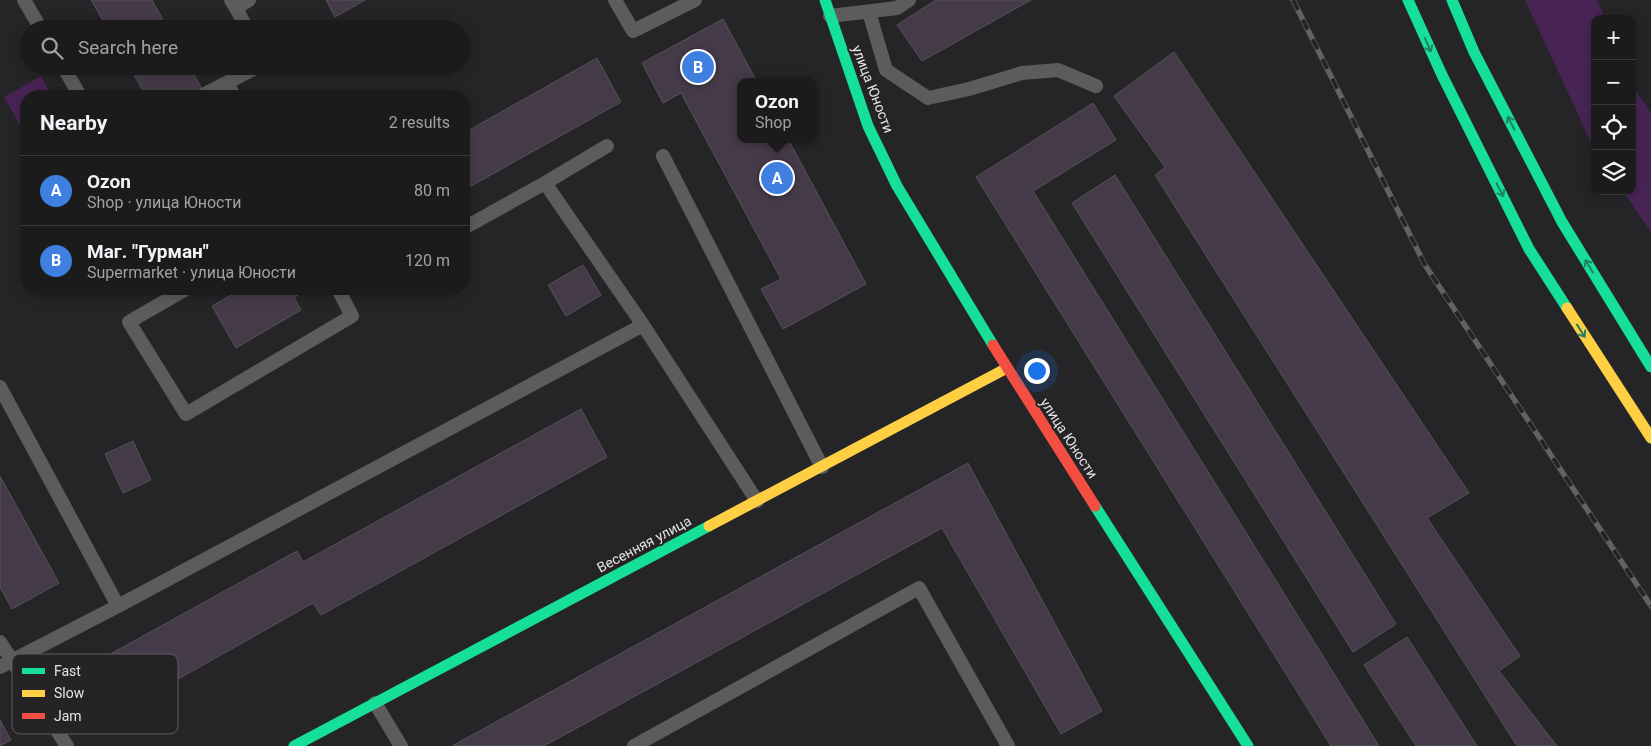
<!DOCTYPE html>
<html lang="en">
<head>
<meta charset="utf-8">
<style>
  body { margin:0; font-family:Roboto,sans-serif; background:#292829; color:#f1f3f6 }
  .controls { position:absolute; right:15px; top:15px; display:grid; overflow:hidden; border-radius:10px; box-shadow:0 2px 12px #0003 }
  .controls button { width:45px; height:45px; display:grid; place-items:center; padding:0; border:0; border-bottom:1px solid #3a393b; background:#1c1b1c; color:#f1f3f6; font:25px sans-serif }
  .you { position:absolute; left:1036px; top:370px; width:18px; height:18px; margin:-12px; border:4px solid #fff; border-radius:50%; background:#1a73e8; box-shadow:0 0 0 8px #1a73e833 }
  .badge { display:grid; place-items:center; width:32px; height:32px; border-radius:50%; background:#a2a0a2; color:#fff; font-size:16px; font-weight:700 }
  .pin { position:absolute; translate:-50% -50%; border:2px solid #fff; box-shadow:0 1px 5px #0006 }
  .popup { position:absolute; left:737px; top:78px; width:80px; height:65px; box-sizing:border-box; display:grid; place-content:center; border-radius:10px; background:#1c1b1c; filter:drop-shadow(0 1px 4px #0005); font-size:16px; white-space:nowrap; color:#a0a1a3 }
  .popup b { font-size:19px; color:#f1f3f6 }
  .popup::after { content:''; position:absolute; left:50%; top:100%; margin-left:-10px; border:10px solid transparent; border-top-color:#1c1b1c }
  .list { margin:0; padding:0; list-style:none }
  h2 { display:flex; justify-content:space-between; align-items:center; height:65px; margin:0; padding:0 20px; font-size:21px }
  h2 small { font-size:16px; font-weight:400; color:#a0a1a3 }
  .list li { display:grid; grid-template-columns:32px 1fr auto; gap:15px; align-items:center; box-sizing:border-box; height:70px; padding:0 20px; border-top:1px solid #3a393b }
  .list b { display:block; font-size:19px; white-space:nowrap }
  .list p { margin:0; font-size:16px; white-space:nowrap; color:#a0a1a3 }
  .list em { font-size:16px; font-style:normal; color:#a0a1a3 }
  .icon { flex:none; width:28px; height:28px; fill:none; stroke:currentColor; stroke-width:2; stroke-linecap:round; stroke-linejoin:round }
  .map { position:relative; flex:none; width:1651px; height:746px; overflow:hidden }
  .search { position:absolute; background:#1c1b1c; box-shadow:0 2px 12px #0003; left:20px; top:20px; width:450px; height:55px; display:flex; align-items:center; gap:12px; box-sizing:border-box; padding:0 18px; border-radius:28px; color:#a0a1a3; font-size:19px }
  .panel { position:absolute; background:#1c1b1c; box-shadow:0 2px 12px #0003; left:20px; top:90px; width:450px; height:205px; border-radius:20px }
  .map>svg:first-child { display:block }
  .green { fill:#482454 }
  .building { fill:#453b48; stroke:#545355 }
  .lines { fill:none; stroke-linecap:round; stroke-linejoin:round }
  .lane { stroke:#5d5c5d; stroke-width:14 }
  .fast { stroke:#16e098; stroke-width:11 }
  .slow { stroke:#ffcf43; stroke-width:11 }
  .jam { stroke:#f24e42; stroke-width:11 }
  .rail-casing { stroke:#626163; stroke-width:5.5 }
  .rail { stroke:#262327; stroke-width:4; stroke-dasharray:11; stroke-linecap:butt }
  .oneway { stroke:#1e8260 }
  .labels { text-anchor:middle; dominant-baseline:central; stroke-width:4; stroke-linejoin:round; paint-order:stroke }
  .street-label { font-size:14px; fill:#e5e3e5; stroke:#262327 }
  .key { fill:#262327; stroke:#5f5d60; stroke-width:1 }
  .key-label { font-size:14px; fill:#e5e3e5 }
</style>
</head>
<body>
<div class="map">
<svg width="1651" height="746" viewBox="0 0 1651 746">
  <rect width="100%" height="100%" fill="#252426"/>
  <path class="green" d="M1525 0H1597L1605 19H1595V151Z
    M41 76 52 96H26V136L4 97Z
    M1632 82 1637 93 1651 113V232L1623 191H1632Z"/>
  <path class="building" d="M91 0H152L168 29H108Z
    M326 0H365L335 17Z
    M936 0H1031L922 61 897 25Z
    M723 19 757 82H741V139H788L866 284 783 329 761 289 781 279 681 93 663 103 642 63Z
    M1174 52 1469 493 1427 518 1520 656 1499 671 1557 746H1517L1155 175 1165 167 1114 96Z
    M597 58 621 102 464 190V133Z
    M129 66H189L206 96H146Z
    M1093 103 1116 140 1033 191 1379 746H1331L976 177Z
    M1115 175 1396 624 1353 652 1072 203Z
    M583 265 601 295 566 316 548 285Z
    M242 289H309L294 297 301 310 236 348 212 306Z
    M581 409 607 457 321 615 313 603 132 705 105 657 297 551 303 562Z
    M133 441 151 480 123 493 105 454Z
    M968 463 1102 711 1061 734 942 528 544 746H452Z
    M0 476 59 583 12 609 0 587Z
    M1407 637 1477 746H1416L1364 665Z
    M0 720 11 740 0 746Z"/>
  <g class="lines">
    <path class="lane" d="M24 0 41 29
      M231 0 236 8 249 0
      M615 0 633 31 695 0
      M236 8 247 29
      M869 12 886 70 928 98 969 89 1022 73 1058 70 1096 86
      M830 16 897 8 909 0
      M63 66 80 96
      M227 83 234 96
      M205 94 259 66
      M663 156 822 467
      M545 183 643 325 757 501
      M464 228 545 183 607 146
      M186 289 129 322 186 414 352 316 338 289
      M0 387 118 606
      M0 642 67 746
      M0 667 118 606 643 325
      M375 703 401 746
      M634 746 919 588 1008 746"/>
    <path class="fast" d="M825 0 868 126 897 186 993 345
      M1408 0 1442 75 1529 249 1567 308
      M1452 0 1474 52 1562 222 1651 367
      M1095 506 1248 746
      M294 746 709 526"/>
    <path class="slow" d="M1567 308 1651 438
      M709 526 1007 368"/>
    <path class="jam" d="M993 345 1095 506"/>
    <defs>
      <path id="rail" d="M1293 0 1425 265 1651 606"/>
    </defs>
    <use href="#rail" class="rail-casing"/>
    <use href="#rail" class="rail"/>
  </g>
  <defs><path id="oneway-shaft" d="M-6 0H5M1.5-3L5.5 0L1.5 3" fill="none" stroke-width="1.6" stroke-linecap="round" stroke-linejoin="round" transform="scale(1.25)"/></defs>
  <g class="oneway">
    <use href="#oneway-shaft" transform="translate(1428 45) rotate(66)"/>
    <use href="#oneway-shaft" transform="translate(1511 123) rotate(-117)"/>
    <use href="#oneway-shaft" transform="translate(1500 190) rotate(63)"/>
    <use href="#oneway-shaft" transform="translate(1589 266) rotate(-121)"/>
    <use href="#oneway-shaft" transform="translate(1581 331) rotate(58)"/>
  </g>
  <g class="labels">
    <g class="street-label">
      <text transform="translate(873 89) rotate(69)">улица Юности</text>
      <text transform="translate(1069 438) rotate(57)">улица Юности</text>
      <text transform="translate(644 544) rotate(-28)">Весенняя улица</text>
    </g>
  </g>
  <rect x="12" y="654" width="166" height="80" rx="8" class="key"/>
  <rect x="22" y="668" width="23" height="6" fill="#16e098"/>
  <rect x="22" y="690" width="23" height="7" fill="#ffcf43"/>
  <rect x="22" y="713" width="23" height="6" fill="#f24e42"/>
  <g class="key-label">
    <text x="54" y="676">Fast</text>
    <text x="54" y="698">Slow</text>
    <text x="54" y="721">Jam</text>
  </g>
</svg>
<div class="controls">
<button>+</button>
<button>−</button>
<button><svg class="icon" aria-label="locate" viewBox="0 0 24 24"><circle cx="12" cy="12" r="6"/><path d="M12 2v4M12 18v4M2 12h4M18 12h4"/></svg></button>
<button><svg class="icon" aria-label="layers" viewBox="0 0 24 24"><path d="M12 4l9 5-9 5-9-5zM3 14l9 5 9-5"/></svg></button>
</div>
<div class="you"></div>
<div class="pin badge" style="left:777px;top:178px;background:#3f7fe0">A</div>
<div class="popup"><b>Ozon</b>Shop</div>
<div class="pin badge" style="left:698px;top:67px;background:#3f7fe0">B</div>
<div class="search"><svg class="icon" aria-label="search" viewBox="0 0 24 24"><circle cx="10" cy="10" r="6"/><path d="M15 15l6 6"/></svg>Search here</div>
<section class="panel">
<h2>Nearby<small>2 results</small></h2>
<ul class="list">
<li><span class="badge" style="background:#3f7fe0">A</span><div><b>Ozon</b><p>Shop · улица Юности</p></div><em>80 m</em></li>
<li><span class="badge" style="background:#3f7fe0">B</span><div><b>Маг. &quot;Гурман&quot;</b><p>Supermarket · улица Юности</p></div><em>120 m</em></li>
</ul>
</section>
</div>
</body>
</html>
